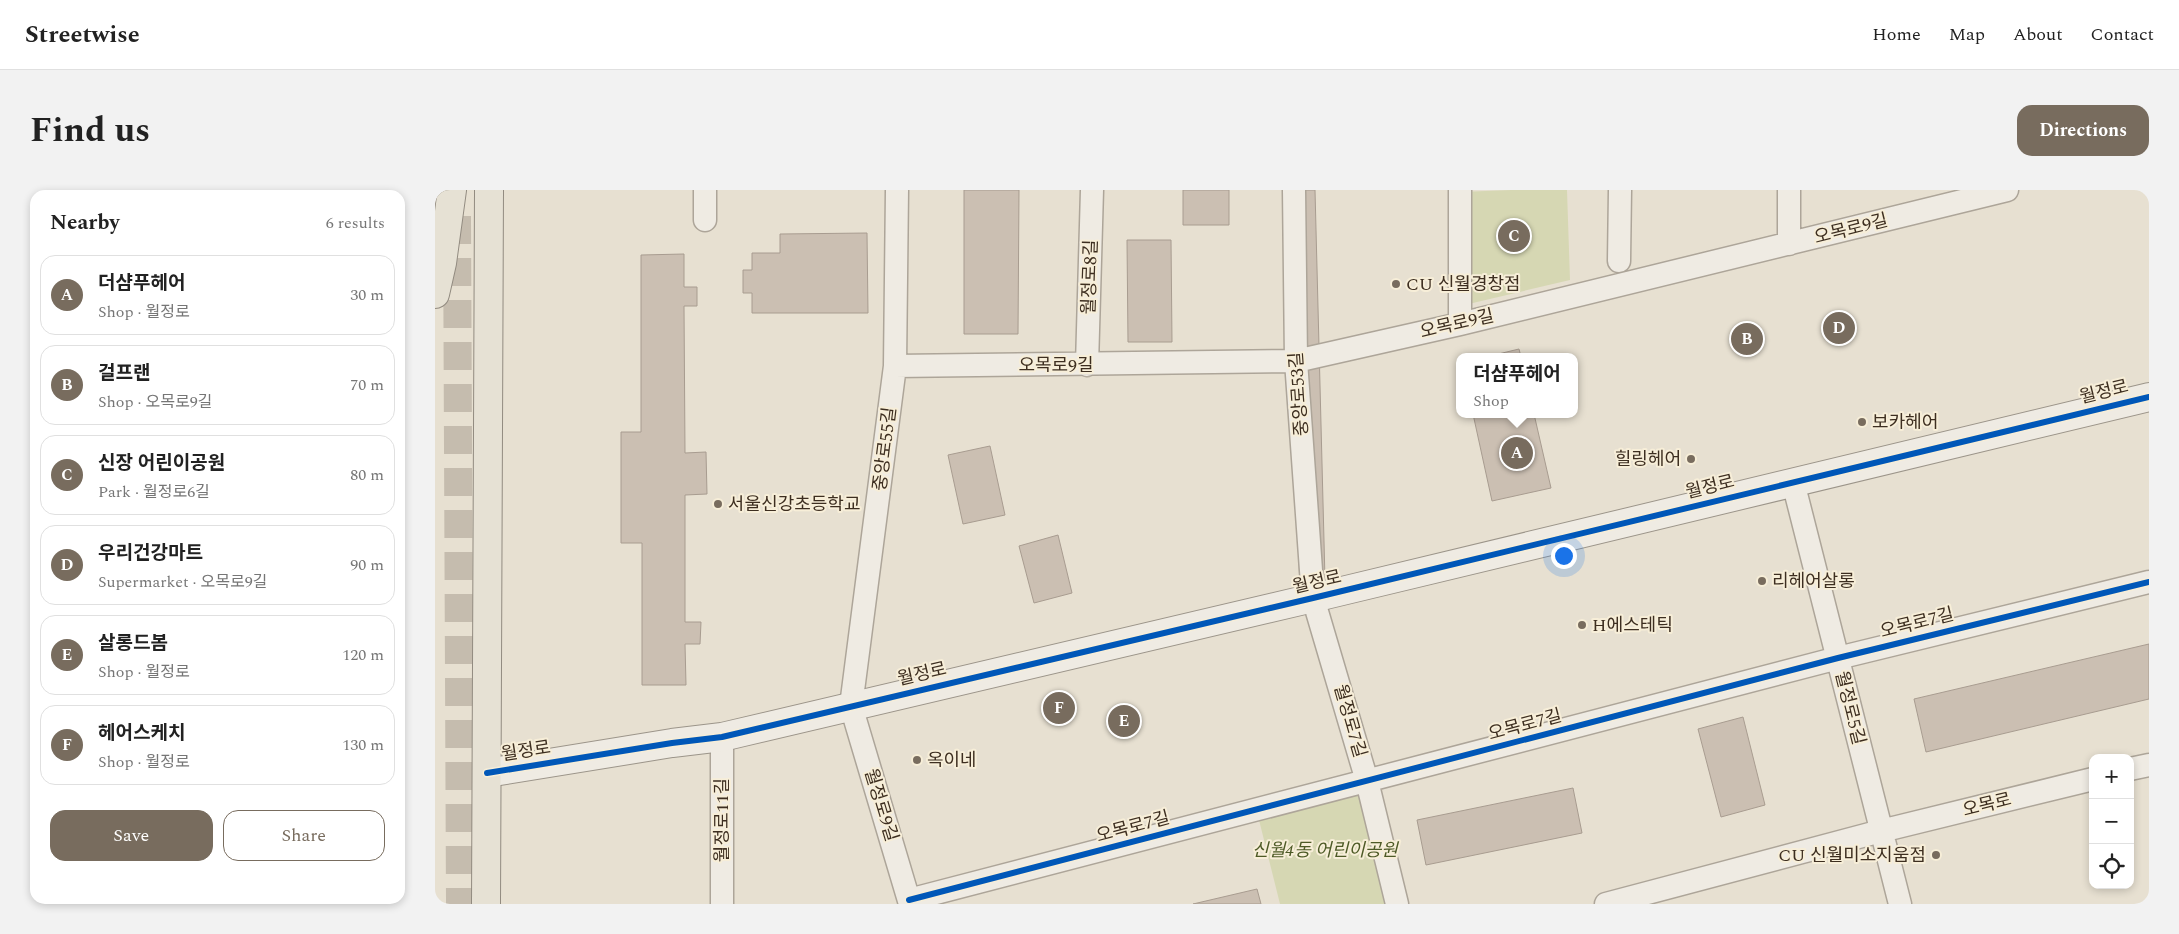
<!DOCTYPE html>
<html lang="en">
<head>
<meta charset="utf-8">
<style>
  body { margin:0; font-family:Spectral,"Noto Sans KR",serif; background:#f2f2f2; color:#222 }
  .controls { position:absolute; right:15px; bottom:15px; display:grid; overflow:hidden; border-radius:10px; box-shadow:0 2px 8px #0003 }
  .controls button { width:45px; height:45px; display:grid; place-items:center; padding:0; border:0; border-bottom:1px solid #e0e0e0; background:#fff; color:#222; font:25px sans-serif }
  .you { position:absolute; left:1128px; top:365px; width:18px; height:18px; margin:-12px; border:4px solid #fff; border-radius:50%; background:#1a73e8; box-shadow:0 0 0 8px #1a73e833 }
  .badge { display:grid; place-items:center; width:32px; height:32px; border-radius:50%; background:#786c5e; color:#fff; font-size:16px; font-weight:700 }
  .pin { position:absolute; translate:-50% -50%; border:2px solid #fff; box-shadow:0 1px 5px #0006 }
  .popup { position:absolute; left:1021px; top:163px; width:122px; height:65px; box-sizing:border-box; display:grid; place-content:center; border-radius:10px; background:#fff; filter:drop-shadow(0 1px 4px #0005); font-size:16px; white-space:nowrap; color:#767676 }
  .popup b { font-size:19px; color:#222 }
  .popup::after { content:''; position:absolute; left:50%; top:100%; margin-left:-10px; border:10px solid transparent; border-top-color:#fff }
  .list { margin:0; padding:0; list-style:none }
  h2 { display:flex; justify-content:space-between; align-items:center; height:65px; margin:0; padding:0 20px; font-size:21px }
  h2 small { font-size:16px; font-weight:400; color:#767676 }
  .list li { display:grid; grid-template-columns:32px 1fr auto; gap:15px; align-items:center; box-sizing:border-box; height:80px; margin:0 10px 10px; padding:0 10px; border:1px solid #e0e0e0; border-radius:15px }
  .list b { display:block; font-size:19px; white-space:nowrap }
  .list p { margin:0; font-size:16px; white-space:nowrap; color:#767676 }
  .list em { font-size:16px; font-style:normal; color:#767676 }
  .actions { display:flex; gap:10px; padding:15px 20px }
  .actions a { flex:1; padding:11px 0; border:1px solid #786c5e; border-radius:15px; text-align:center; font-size:18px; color:#786c5e }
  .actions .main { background:#786c5e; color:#fff }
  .icon { flex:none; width:28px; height:28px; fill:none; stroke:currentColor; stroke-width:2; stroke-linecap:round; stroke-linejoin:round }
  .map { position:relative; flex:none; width:1714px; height:714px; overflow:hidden; border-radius:15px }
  header { display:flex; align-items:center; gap:30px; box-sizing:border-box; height:70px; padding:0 25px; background:#fff; border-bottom:1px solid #e0e0e0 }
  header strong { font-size:24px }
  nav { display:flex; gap:28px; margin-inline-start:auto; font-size:18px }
  .intro { display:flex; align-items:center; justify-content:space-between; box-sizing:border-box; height:120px; padding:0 30px }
  h1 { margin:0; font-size:35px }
  .button { padding:12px 22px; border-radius:15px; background:#786c5e; color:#fff; font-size:18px; font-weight:700 }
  main { display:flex; gap:30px; padding:0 30px }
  aside { flex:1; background:#fff; border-radius:15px; box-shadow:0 2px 8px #0003 }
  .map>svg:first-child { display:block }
  .green { fill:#d6d7b3 }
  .building { fill:#cbbfb2; stroke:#a89c90 }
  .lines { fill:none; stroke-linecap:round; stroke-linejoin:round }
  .highway-tunnel { stroke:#c5bcae; stroke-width:28; stroke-dasharray:28 14; stroke-linecap:butt }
  .street-casing { stroke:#ada599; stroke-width:25 }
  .secondary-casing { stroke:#9c958a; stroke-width:30 }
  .primary-casing { stroke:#928b80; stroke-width:30 }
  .street { stroke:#efebe3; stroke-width:22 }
  .secondary { stroke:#efebe3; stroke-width:28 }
  .primary { stroke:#e6e1d4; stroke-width:28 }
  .cycleway-casing { stroke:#f7eed8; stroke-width:9 }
  .cycleway { stroke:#0057b8; stroke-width:6 }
  .poi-dot { fill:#786c5e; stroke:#f7eed8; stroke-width:2 }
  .labels { text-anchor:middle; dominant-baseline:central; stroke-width:4; stroke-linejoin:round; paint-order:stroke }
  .street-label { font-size:18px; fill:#3d2e20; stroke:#f7eed8 }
  .poi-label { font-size:18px; fill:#3d2e20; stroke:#f7eed8; text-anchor:start }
  .park-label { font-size:18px; font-style:italic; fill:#4d5a26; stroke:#f7eed8 }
</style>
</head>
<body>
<header>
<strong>Streetwise</strong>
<nav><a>Home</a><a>Map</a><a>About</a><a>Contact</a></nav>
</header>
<div class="intro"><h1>Find us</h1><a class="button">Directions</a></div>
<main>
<aside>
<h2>Nearby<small>6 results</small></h2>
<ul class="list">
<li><span class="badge">A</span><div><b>더샴푸헤어</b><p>Shop · 월정로</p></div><em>30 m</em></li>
<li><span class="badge">B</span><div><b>걸프랜</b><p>Shop · 오목로9길</p></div><em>70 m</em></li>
<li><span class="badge">C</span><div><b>신장 어린이공원</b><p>Park · 월정로6길</p></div><em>80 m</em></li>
<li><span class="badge">D</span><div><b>우리건강마트</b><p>Supermarket · 오목로9길</p></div><em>90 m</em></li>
<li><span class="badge">E</span><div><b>살롱드봄</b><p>Shop · 월정로</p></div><em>120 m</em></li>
<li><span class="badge">F</span><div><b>헤어스케치</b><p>Shop · 월정로</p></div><em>130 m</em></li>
</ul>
<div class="actions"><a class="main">Save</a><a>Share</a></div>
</aside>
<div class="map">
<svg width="1714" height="714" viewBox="0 0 1714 714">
  <rect width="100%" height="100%" fill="#e7e0d1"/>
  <path class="green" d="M1076 0H1132L1135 90 1025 116V2Z
    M930 595 959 714H845L822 622Z"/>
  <path class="building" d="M529 0H584L583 144H529Z
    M748 0H794V35H748Z
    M851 0H880L890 390 865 399Z
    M432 43 433 123H317V103H308V80H317V63H345V44Z
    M692 50H736L737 152H693Z
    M249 64V97H262V116H249L250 263 271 262 272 304 250 305V432H266L265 454H250L251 495H207V353H186V242H206V65Z
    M1084 159 1086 167H1051Z
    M1038 224H1099L1116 298 1057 311Z
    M555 256 570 325 528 334 513 265Z
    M623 345 637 403 599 413 584 356Z
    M1714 454V509L1491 562 1479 509Z
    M1308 527 1330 615 1286 627 1263 539Z
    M1138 598 1147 643 991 675 982 630Z
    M822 699 826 714H758Z"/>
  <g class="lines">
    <path class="highway-tunnel" d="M22 26 25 714"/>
    <defs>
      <path id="street" d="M270 0V30
        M462 0 460 176 416 516 475 714
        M859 0 861 171 878 408 932 591 962 714
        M1354 0V54
        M1184 71 1185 0
        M1025 134V0
        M652 175 657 0
        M460 176 861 171 1025 134 1572 0
        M1358 292 1465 714
        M287 547V714
        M1695 579 1714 575
        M474 710 1403 468 1714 392
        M1171 714 1446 641 1658 589"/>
      <path id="secondary" d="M52 583 237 553 287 547 878 408 1714 207"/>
      <path id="primary" d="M0 104 7 73 17 0
        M51 714 54 0"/>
    </defs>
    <use href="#street" class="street-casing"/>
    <use href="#secondary" class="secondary-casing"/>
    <use href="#primary" class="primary-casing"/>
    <use href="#street" class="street"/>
    <use href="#secondary" class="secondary"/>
    <use href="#primary" class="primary"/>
    <defs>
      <path id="cycleway" d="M52 583 237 553 287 547 878 408 1714 207
        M474 710 1403 468 1714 392"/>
    </defs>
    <use href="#cycleway" class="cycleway-casing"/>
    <use href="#cycleway" class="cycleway"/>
  </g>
  <g class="poi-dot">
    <circle cx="961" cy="94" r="5"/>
    <circle cx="1427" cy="232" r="5"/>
    <circle cx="1256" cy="269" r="5"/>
    <circle cx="283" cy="314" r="5"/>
    <circle cx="1327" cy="391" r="5"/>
    <circle cx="1147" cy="435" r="5"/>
    <circle cx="482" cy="570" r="5"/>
    <circle cx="1501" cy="665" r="5"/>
  </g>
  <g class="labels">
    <g class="street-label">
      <text transform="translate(1416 39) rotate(-14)">오목로9길</text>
      <text transform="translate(655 87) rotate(-88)">월정로8길</text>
      <text transform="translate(1022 134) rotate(-13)">오목로9길</text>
      <text x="621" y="175">오목로9길</text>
      <text transform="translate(1669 202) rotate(-14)">월정로</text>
      <text transform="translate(864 204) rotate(-94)">중앙로53길</text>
      <text transform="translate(450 259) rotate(-83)">중앙로55길</text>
      <text transform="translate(1275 297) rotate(-14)">월정로</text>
      <text transform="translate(882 392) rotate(-13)">월정로</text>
      <text transform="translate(1482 433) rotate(-14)">오목로7길</text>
      <text transform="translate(487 484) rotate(-13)">월정로</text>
      <text transform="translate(1415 518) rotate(76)">월정로5길</text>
      <text transform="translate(915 531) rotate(74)">월정로7길</text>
      <text transform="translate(1090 535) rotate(-15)">오목로7길</text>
      <text transform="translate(91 561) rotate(-9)">월정로</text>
      <text transform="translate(446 615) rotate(73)">월정로9길</text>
      <text transform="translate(1552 615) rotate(-14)">오목로</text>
      <text transform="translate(287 630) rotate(-90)">월정로11길</text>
      <text transform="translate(698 637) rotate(-15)">오목로7길</text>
    </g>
    <g class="poi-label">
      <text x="971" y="94">CU 신월경창점</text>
      <text x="1437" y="232">보카헤어</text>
      <text x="1246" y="269" text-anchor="end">힐링헤어</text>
      <text x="293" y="314">서울신강초등학교</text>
      <text x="1337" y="391">리헤어살롱</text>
      <text x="1157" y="435">H에스테틱</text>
      <text x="492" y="570">옥이네</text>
      <text x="1491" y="665" text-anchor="end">CU 신월미소지움점</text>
    </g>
    <g class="park-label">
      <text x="890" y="660">신월4동 어린이공원</text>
    </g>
  </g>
</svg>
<div class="controls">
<button>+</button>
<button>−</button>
<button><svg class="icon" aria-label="locate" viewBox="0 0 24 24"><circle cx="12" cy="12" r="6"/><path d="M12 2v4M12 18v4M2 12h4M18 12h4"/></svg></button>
</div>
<div class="you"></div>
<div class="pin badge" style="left:1082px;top:263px">A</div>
<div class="popup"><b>더샴푸헤어</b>Shop</div>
<div class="pin badge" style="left:1312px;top:149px">B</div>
<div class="pin badge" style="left:1079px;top:46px">C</div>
<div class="pin badge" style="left:1404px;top:138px">D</div>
<div class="pin badge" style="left:689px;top:531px">E</div>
<div class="pin badge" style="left:624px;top:518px">F</div>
</div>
</main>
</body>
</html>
